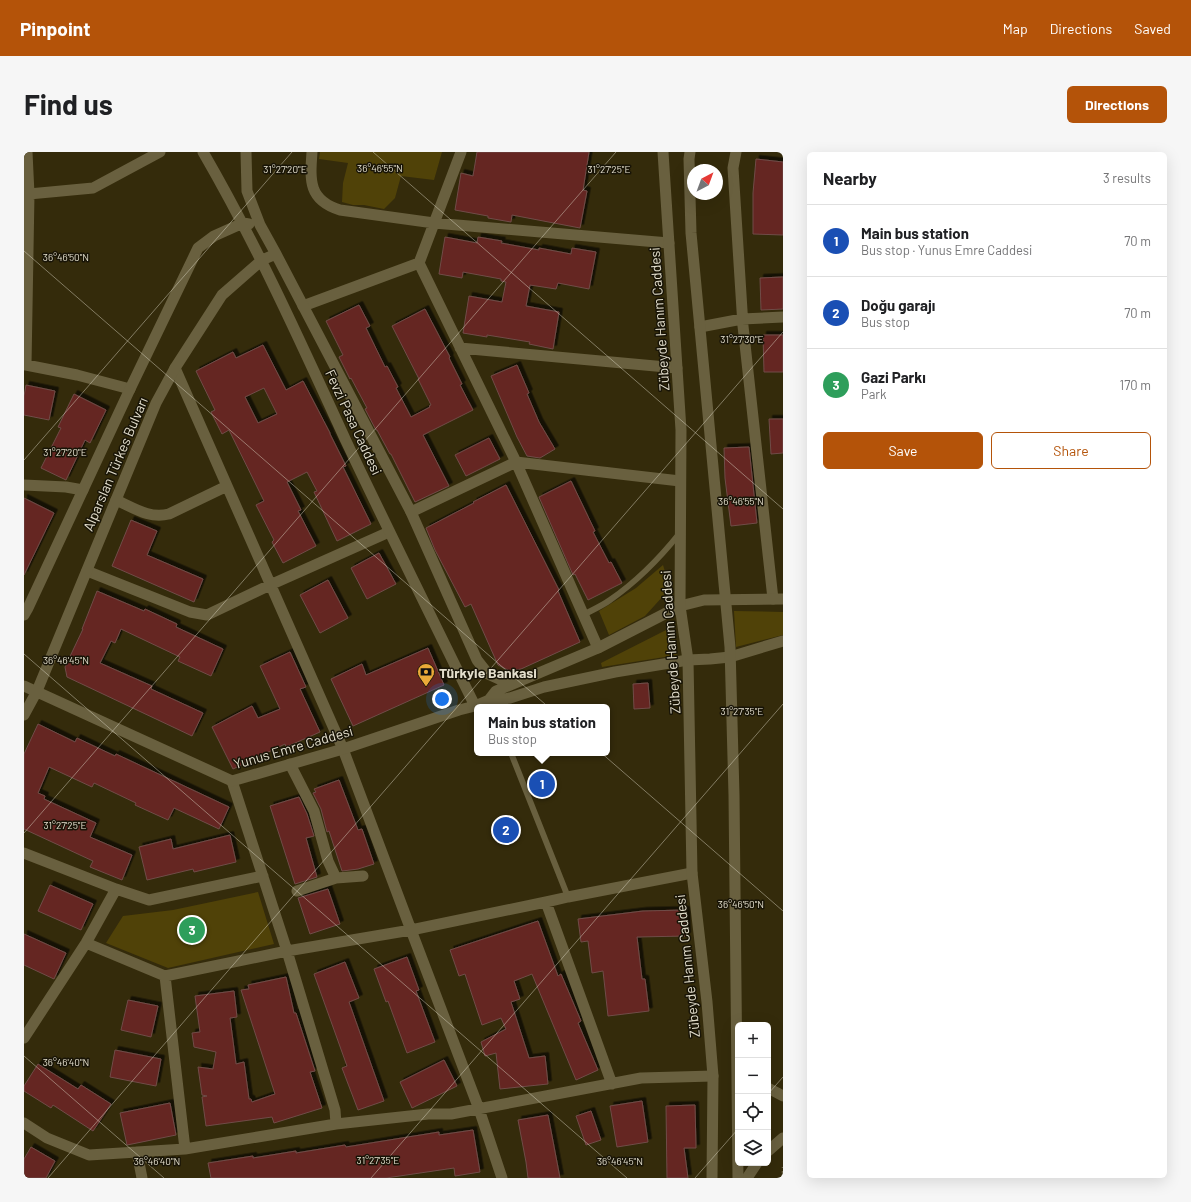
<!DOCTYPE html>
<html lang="en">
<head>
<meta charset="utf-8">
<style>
  body { margin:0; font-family:Barlow,sans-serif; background:#f6f6f6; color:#202124 }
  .controls { position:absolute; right:12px; bottom:12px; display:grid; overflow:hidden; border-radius:6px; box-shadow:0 4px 16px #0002 }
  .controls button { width:36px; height:36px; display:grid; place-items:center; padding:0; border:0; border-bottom:1px solid #e0e0e0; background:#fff; color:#202124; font:20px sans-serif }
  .compass { position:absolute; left:663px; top:12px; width:36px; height:36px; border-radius:50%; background:#fff; box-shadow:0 4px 16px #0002; rotate:41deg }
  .you { position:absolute; left:418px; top:547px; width:14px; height:14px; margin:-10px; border:3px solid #fff; border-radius:50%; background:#1a73e8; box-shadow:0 0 0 6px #1a73e833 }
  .badge { display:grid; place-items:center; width:26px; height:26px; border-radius:50%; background:#b45309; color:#fff; font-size:13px; font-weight:700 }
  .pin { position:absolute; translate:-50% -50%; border:2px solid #fff; box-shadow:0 1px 4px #0006 }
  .popup { position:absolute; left:450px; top:552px; width:136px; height:52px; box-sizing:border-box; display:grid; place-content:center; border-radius:6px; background:#fff; filter:drop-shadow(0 1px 3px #0005); font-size:13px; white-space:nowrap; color:#757577 }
  .popup b { font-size:15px; color:#202124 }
  .popup::after { content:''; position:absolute; left:50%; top:100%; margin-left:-8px; border:8px solid transparent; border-top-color:#fff }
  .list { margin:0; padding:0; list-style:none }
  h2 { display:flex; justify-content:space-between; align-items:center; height:52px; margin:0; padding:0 16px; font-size:17px }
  h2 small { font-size:13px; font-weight:400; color:#757577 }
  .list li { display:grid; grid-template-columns:26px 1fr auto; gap:12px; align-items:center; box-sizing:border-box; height:72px; padding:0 16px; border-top:1px solid #e0e0e0 }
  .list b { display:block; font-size:15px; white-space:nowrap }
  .list p { margin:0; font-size:13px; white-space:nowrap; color:#757577 }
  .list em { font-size:13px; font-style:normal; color:#757577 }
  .actions { display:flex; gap:8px; padding:12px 16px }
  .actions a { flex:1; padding:9px 0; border:1px solid #b45309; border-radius:6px; text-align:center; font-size:14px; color:#b45309 }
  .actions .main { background:#b45309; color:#fff }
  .icon { flex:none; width:22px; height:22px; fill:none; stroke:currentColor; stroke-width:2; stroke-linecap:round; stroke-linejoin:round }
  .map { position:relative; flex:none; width:759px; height:1026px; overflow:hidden; border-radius:6px }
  header { display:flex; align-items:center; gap:24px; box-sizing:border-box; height:56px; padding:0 20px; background:#b45309; color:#fff }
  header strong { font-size:19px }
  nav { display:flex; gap:22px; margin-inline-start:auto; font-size:14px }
  .intro { display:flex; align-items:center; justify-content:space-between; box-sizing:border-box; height:96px; padding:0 24px }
  h1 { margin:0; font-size:28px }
  .button { padding:10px 18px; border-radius:6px; background:#b45309; color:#fff; font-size:14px; font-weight:700 }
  main { display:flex; gap:24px; padding:0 24px }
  aside { flex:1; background:#fff; border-radius:6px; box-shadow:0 4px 16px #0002 }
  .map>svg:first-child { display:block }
  .green { fill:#504208 }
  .building { fill:#652521; stroke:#704c48; fill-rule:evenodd; filter:url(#shadow) }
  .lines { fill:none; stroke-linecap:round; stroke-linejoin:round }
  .path { stroke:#6f674c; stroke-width:2.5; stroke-dasharray:2 3; stroke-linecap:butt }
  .service { stroke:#69603f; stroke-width:6 }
  .minor { stroke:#69603f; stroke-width:11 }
  .tertiary { stroke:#69603f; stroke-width:11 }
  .secondary { stroke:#69603f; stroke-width:11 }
  .ticks { fill:none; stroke:#e3decc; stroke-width:1; stroke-opacity:0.45 }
  .labels { text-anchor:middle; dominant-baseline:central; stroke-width:3; stroke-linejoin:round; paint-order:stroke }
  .street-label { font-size:14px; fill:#e3decc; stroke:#181407 }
  .poi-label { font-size:14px; font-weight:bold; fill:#e3decc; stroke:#181407; text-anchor:start }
  .ticks-label { font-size:10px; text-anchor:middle; fill:#e3decc; stroke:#181407; stroke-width:3; stroke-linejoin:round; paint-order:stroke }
</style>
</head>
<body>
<header>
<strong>Pinpoint</strong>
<nav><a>Map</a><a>Directions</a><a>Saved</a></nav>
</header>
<div class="intro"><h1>Find us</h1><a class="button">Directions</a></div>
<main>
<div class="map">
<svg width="759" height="1026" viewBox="0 0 759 1026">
  <defs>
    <filter id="shadow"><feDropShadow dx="3.5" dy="-3.5" stdDeviation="0" flood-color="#0009"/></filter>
  </defs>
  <rect width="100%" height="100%" fill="#342b0b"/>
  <path class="green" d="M296 0H418L410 28 377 24 371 46 360 57 340 53H329L318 50 319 31 324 11 295 7Z
    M639 413 643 426 640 443 621 464 585 483 575 459 612 436Z
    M710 459 759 460V483L712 495Z
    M650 474 653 503 578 515 577 511Z
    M234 740 250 792 144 816 82 791 99 764 149 758Z"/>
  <path class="building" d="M453 0H565L559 38 563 39 556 76 488 63 487 70 464 66V64L431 58 437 21 449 24Z
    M732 7 759 10V83L729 82V41Z
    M421 85 453 91 454 85 478 89 477 91 515 98V96L547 102 548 96 572 100 565 137 534 131 532 137 506 133 502 154 535 160 529 197 505 192 506 190 463 183V185L439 181 445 144 478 150 482 130 477 129V127L439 120 438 126 415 122Z
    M759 125V157L737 158 736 126Z
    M335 153 346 174 342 176 361 215 363 214 374 235 372 236 387 265 406 255 405 254 407 253 394 227H395L368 174 401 157 426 205 425 206 438 232 436 233 449 258 399 283 425 334 391 350 367 302H366L353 278H352L341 257 343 256 327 226 326 227 315 205 319 203 302 169Z
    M739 183H759V220H740Z
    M239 193 262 238 279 229 306 281V282L322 314 319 315 347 372 313 389 290 340 293 339 283 320 263 330 277 358 274 359 292 394 259 411 248 390 250 388 232 353 240 349 205 278 198 282 187 260 191 258 172 219 209 200 212 206ZM240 236 253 262 234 271 221 245Z
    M493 213 505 241 503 242 515 270 531 297 516 306 503 304 493 285 467 224Z
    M2 233 31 239 25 268 0 263V244Z
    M50 242 82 258 66 291 61 288 42 328 17 316 37 276 34 275Z
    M745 267H759V301L747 302Z
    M465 286 476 307 442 324 431 303Z
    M725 295 733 371 707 374 701 326 700 296Z
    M547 329 571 379 569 380 585 411 587 410 598 431 564 448 551 422 549 423 515 345Z
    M482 333 535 438 534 439 556 490 497 517 486 519 474 513 447 452 441 455 411 398 402 376 450 351 449 350Z
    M0 346 30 361 0 423Z
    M107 368 133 379 123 403 179 427 170 450 88 414Z
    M355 401 372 432 343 447 327 416Z
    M304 428 324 466 296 481 276 443Z
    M73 439 120 459 121 457 153 472 152 475 199 497 187 524 154 509 156 505 97 477 91 491 87 489 76 511 128 534 127 537 179 561 168 584 43 525 41 515 59 477H58Z
    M404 496 420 533 329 574 307 527 338 512 342 523Z
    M266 500 282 535 276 537 296 580 262 595 261 592 209 617 188 575 228 554 234 566 256 557 236 514Z
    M624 531 626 556 610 557 609 532Z
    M14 572 51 590 53 586 91 604 92 602 205 655 195 677 150 656 144 668 111 653 112 651 70 631 68 635 25 615 14 641 21 644 20 647 72 671 66 685 108 703 98 728 66 715 69 709 0 677V602Z
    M315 628 334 678 338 677 350 712 334 717 318 719 305 679 303 680 297 657 289 641 292 640 290 637Z
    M275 645 283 662 290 684 282 686 293 725 271 732 246 654Z
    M206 683 212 710 170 720 169 717 123 728 115 695 147 687 149 697Z
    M26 733 69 752 57 778 14 759Z
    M304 737 316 772 286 782 274 746Z
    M662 758 663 784 613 785 618 827H621L625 859 584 864 579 819 568 821 564 789 557 790 554 767 619 759Z
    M514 769 534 824 537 822 557 869 554 871 574 918 552 928 508 822 490 829 496 847 487 850 505 906 521 904 524 932 476 937 472 901 461 904 457 890 482 877 477 866 458 873 441 822 435 824 426 798Z
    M0 782 42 801 30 827 0 813Z
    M383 805 395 838 392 839 411 890 383 901 364 849 362 850 350 817Z
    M321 810 335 846 325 850 360 949 334 958 318 916 323 914 290 822Z
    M262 825 270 861H272L291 919 286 920 298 956 250 971 248 965 182 974 178 945 183 944 178 943 174 915 189 917 192 900 170 895 168 881 176 880 171 844 210 839 213 865 206 866 212 912 220 910 225 947H227L228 950 251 942 217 838 225 837 224 833Z
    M104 848 134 854 127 885 97 878Z
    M91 898 137 907 132 934 86 925Z
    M420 908 433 934 388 956 376 930Z
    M14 912 54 937 57 933 87 952 69 979 29 953 27 956 0 939V934Z
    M618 949 624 990 593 995 586 954Z
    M146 951 152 983 103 993 96 961Z
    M671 953 672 996H660L664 1026H643L642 954Z
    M567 959 577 988 562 993 552 964Z
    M524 963 536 1026H504L502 1010 494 968Z
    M449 978 456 1020 431 1024 430 1016 362 1026H187L184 1011 229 1004V1006L272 999V1001L321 993 322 995 415 980V983Z
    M7 995 31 1009 22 1026H0V1007Z"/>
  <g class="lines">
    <path class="path" d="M759 1026V1015"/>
    <path class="service" d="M559 463C568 458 578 454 586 448 612 430 635 407 655 382
      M487 601 544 745"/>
    <path class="minor" d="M3 0 5 42 2 213 53 223 106 237
      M288 0C286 28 284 48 316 58L410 71 645 91
      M437 0 395 111 492 310 574 496
      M712 0 709 16 719 174 749 447
      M5 42 69 36 136 0
      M279 154 395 111
      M676 175 718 167 759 165
      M436 196 653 216
      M151 216 319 597 387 778 522 750 544 745 668 721
      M0 333 42 335 59 338
      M92 348C110 356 125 367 145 362L203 334
      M387 360 492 310 656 329
      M63 419 166 460 183 463 246 433 365 380
      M266 612 290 659 304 709 312 726 339 724
      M208 629 263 799 311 958 312 972 404 962H427L617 926 689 924
      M0 701 92 737 125 748 239 724
      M273 739 312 726
      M522 750 588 932
      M62 791 141 824 263 799 387 778 455 957 478 1026
      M141 824 161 997
      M0 886 62 791 92 737
      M744 936 759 944
      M0 971 23 986 65 1003 161 997 312 972
      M744 999 759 986
      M113 1000 118 1026
      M723 1026 733 1011"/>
    <path class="tertiary" d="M179 0C233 93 277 191 322 289 364 378 408 466 451 554
      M222 0 223 39 236 73 252 102 387 360 453 508 464 522 486 532
      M0 463 4 456 106 237 174 96 190 84 219 71 225 72
      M0 534 208 629 319 597 435 558 451 554 465 548H476L486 546 520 535 591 520 664 508 686 507 706 505 759 489
      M465 548 472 539 574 496 656 454 680 448 759 447
      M0 563 13 539 132 251 151 216 198 143 238 108 252 102"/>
    <path class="secondary" d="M639 0 657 278 656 454 664 508 668 721 683 850 689 924 688 1026
      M666 0 665 7 667 81 706 495 710 643 714 1026"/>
  </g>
  <path class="ticks" d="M349 0 759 357M0 99 759 759M0 308 268 0M0 502 603 1026M0 681 592 0M0 904 140 1026M744 942 759 925M24 1026 759 180M347 1026 759 552M671 1026 714 977"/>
  <defs>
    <symbol id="bank-pin" viewBox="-11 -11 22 30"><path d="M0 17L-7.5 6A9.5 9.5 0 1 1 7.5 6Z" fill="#eaaa38" stroke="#181407"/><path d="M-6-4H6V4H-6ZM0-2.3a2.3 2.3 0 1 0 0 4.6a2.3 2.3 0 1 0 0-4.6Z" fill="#111"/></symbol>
  </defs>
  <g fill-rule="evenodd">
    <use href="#bank-pin" x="392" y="510" width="20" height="27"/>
  </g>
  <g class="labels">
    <g class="street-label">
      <text transform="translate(635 167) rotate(-94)">Zübeyde Hanım Caddesi</text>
      <text transform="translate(330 270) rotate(65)">Fevzi Pasa Caddesi</text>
      <text transform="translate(91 312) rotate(-67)">Alparslan Türkes Bulvarı</text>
      <text transform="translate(646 490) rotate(-94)">Zübeyde Hanım Caddesi</text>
      <text transform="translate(269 595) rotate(-16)">Yunus Emre Caddesi</text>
      <text transform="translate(663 814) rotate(-96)">Zübeyde Hanım Caddesi</text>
    </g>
    <g class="poi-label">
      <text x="415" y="520">Türkyie Bankasi</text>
    </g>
  </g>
  <g class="ticks-label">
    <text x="356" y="20">36°46'55"N</text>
    <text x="261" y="21">31°27'20"E</text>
    <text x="585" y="21">31°27'25"E</text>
    <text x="42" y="109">36°46'50"N</text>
    <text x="718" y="191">31°27'30"E</text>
    <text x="41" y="304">31°27'20"E</text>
    <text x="717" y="353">36°46'55"N</text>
    <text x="42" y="512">36°46'45"N</text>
    <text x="718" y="563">31°27'35"E</text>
    <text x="41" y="677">31°27'25"E</text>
    <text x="717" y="756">36°46'50"N</text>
    <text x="42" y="914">36°46'40"N</text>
    <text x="354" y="1012">31°27'35"E</text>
    <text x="133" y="1013">36°46'40"N</text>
    <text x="596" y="1013">36°46'45"N</text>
  </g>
</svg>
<div class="controls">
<button>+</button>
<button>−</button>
<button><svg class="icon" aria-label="locate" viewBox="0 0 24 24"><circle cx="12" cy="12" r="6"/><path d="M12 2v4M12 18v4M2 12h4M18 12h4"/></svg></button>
<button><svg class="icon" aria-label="layers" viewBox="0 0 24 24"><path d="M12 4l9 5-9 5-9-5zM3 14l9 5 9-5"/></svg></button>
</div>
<svg class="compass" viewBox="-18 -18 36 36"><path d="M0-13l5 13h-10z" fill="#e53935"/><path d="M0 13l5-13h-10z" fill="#757577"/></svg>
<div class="you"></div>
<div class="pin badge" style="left:518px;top:632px;background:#1a4fb4">1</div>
<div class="popup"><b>Main bus station</b>Bus stop</div>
<div class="pin badge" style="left:482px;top:678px;background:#1a4fb4">2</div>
<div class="pin badge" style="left:168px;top:778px;background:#2e9e5b">3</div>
</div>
<aside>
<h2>Nearby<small>3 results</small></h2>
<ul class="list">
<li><span class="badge" style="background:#1a4fb4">1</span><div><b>Main bus station</b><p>Bus stop · Yunus Emre Caddesi</p></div><em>70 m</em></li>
<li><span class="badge" style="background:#1a4fb4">2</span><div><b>Doğu garajı</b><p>Bus stop</p></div><em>70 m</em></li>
<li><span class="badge" style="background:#2e9e5b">3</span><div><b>Gazi Parkı</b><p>Park</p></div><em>170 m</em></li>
</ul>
<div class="actions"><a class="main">Save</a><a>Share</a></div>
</aside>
</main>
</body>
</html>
